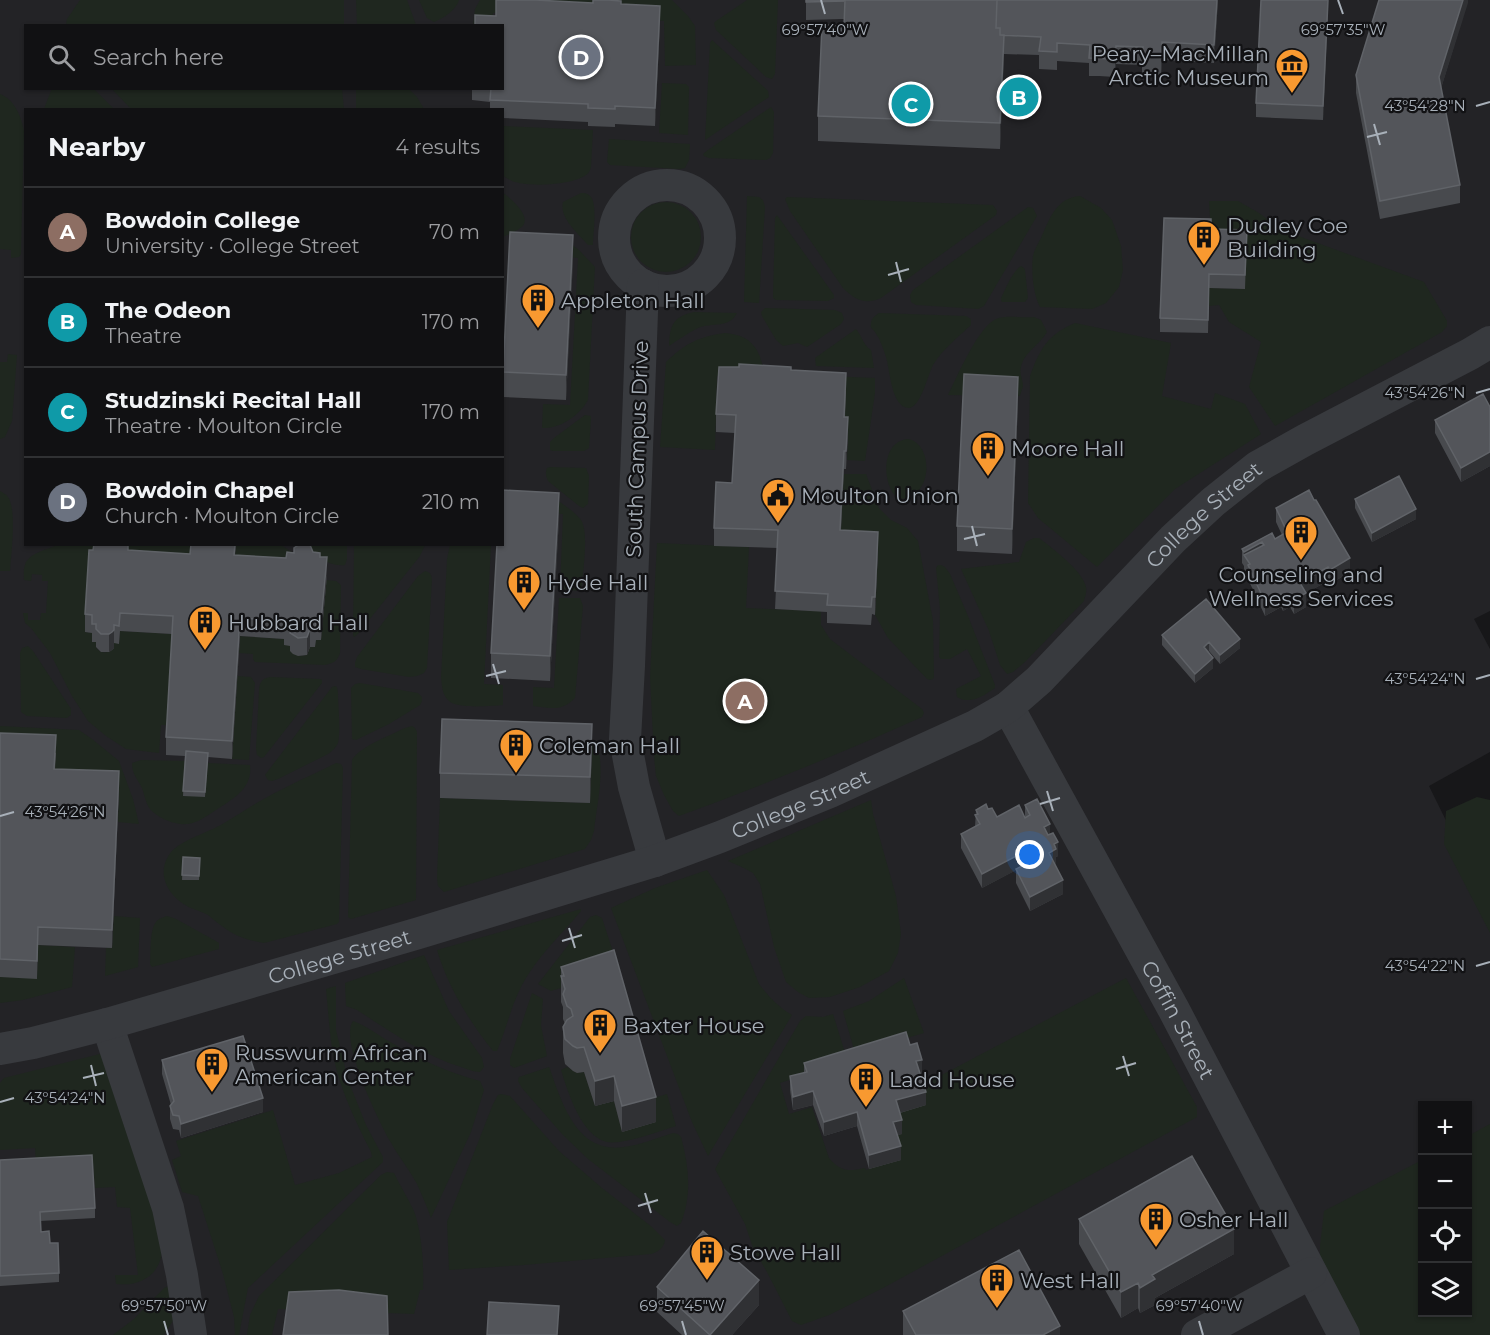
<!DOCTYPE html>
<html lang="en">
<head>
<meta charset="utf-8">
<style>
  body { margin:0; font-family:Montserrat,sans-serif; background:#1e1f21; color:#f1f3f6 }
  .controls { position:absolute; right:18px; bottom:18px; display:grid; overflow:hidden; border-radius:0px; box-shadow:0 2px 4px #0004 }
  .controls button { width:54px; height:54px; display:grid; place-items:center; padding:0; border:0; border-bottom:2px solid #303133; background:#111113; color:#f1f3f6; font:30px sans-serif }
  .you { position:absolute; left:1030px; top:855px; width:21px; height:21px; margin:-15px; border:4px solid #fff; border-radius:50%; background:#1a73e8; box-shadow:0 0 0 9px #1a73e833 }
  .badge { display:grid; place-items:center; width:39px; height:39px; border-radius:50%; background:#f89930; color:#fff; font-size:20px; font-weight:700 }
  .pin { position:absolute; translate:-50% -50%; border:3px solid #fff; box-shadow:0 2px 6px #0006 }
  .list { margin:0; padding:0; list-style:none }
  h2 { display:flex; justify-content:space-between; align-items:center; height:78px; margin:0; padding:0 24px; font-size:26px }
  h2 small { font-size:20px; font-weight:400; color:#9c9da0 }
  .list li { display:grid; grid-template-columns:39px 1fr auto; gap:18px; align-items:center; box-sizing:border-box; height:90px; padding:0 24px; border-top:2px solid #303133 }
  .list b { display:block; font-size:22px; white-space:nowrap }
  .list p { margin:0; font-size:20px; white-space:nowrap; color:#9c9da0 }
  .list em { font-size:20px; font-style:normal; color:#9c9da0 }
  .icon { flex:none; width:33px; height:33px; fill:none; stroke:currentColor; stroke-width:2; stroke-linecap:round; stroke-linejoin:round }
  .map { position:relative; flex:none; width:1490px; height:1335px; overflow:hidden }
  .search { position:absolute; background:#111113; box-shadow:0 2px 4px #0004; left:24px; top:24px; width:480px; height:66px; display:flex; align-items:center; gap:15px; box-sizing:border-box; padding:0 21px; border-radius:0px; color:#9c9da0; font-size:22px }
  .panel { position:absolute; background:#111113; box-shadow:0 2px 4px #0004; left:24px; top:108px; width:480px; height:438px; border-radius:0px }
  .map>svg:first-child { display:block }
  .built { fill:#232326; fill-rule:evenodd }
  .green { fill:#1f271f }
  .lines { fill:none; stroke-linecap:round; stroke-linejoin:round }
  .street { stroke:#383a3e; stroke-width:32 }
  .wall { fill:#484a4e }
  .shaded-wall { fill:#303134 }
  .building { fill:#53555a; stroke:#606368; stroke-width:1.5 }
  .ticks { fill:none; stroke:#a8b0b9; stroke-width:2 }
  .labels { text-anchor:middle; dominant-baseline:central; stroke-width:4.5; stroke-linejoin:round; paint-order:stroke }
  .poi-label { font-size:21px; fill:#a8b0b9; stroke:#121214; text-anchor:start }
  .street-label { font-size:21px; fill:#a8b0b9; stroke:#121214 }
  .ticks-label { font-size:15px; text-anchor:middle; fill:#a8b0b9; stroke:#121214; stroke-width:4.5; stroke-linejoin:round; paint-order:stroke }
</style>
</head>
<body>
<div class="map">
<svg width="1490" height="1335" viewBox="0 0 1490 1335">
  <rect width="100%" height="100%" fill="#171719"/>
  <path class="built" d="M0 0H1490V611L1474 619 1490 649V752L1429 786 1490 910V1335H0ZM26 26H502V88H26ZM26 110H502V544H26ZM1422 1106H1468V1312H1422Z"/>
  <path class="green" d="M80 0H344V25H66L67 19Z
    M356 0H407L416 25H357Z
    M419 0H459C456 10 444 18 434 22L427 18Z
    M480 0H601V18L493 13 492 25 473 26 475 9Z
    M608 0H672L688 16 695 26 696 65 665 66 664 21 608 18Z
    M747 0H778L775 74 772 79 766 77 716 30 714 23 716 21Z
    M712 40 766 89 768 91 769 97 705 140 710 43Z
    M662 83 686 84 689 87 688 135 659 133Z
    M52 88 94 89 114 109H44Z
    M112 89H342L344 109H131Z
    M356 89H409L417 97 424 109H356Z
    M0 94C15 100 21 116 24 131L21 254 19 257 11 258V250L0 249Z
    M771 107 774 112 773 153 770 158 766 160 709 158 704 156 703 154 708 150Z
    M503 126 593 130 591 167C590 170 590 172 586 175 572 185 532 187 515 182 511 181 507 178 503 176Z
    M609 139 690 144 689 160 685 168 680 169 610 165 607 162Z
    M502 192C510 198 529 214 524 224 521 230 508 234 503 237Z
    M581 193C585 193 587 193 590 196 598 203 593 233 593 245H588C578 233 559 218 563 202Z
    M747 196 759 197 763 200 765 207 759 303 744 302Z
    M1080 196 1101 208 1112 220 1121 246 1123 270 1119 287 1106 303 1092 309 1040 307C1033 294 1031 270 1033 256 1034 250 1038 244 1041 238 1050 218 1056 198 1080 196Z
    M787 197 993 205 997 211 996 215 881 298C865 305 855 300 843 288L790 211 785 199Z
    M1209 201H1238L1259 213 1282 230 1424 282 1447 321V326L1442 332 1275 426 1249 387 1261 342 1229 322 1219 305 1209 306V288L1245 289 1211 233Z
    M631 237a35 35 0 1 1 70 0a35 35 0 1 1-70 0Z
    M1028 207 1033 208 1037 216 984 306 978 309 916 305 911 302 910 295 913 290Z
    M777 215 834 295V298L828 301 776 300 773 298 775 218Z
    M568 242 579 250 595 267 588 400C579 416 560 429 542 428L543 404 570 405 578 258 554 256Z
    M1021 266 1024 268 1025 270 1028 298 1025 302H1002L1001 300V298C1007 287 1011 273 1021 266Z
    M765 308 835 310 842 313 844 319 841 324 807 347 798 343 783 346 776 340 762 316 761 312Z
    M694 312 737 313C729 329 712 322 698 328 688 333 678 340 669 346 670 326 672 317 694 312Z
    M879 313 966 316 971 319V325C958 337 942 350 933 365 928 374 921 407 909 408 891 408 890 369 886 357 883 348 880 339 875 332 872 328 870 328 871 324 871 318 875 316 879 313Z
    M1034 317 1041 320 1047 332C1040 345 1024 352 1021 367 1019 374 1023 380 1023 386 1023 387 1020 395 1020 396L948 395C957 377 978 327 996 319 1006 315 1022 318 1034 317Z
    M1075 323 1171 343 1162 396 1211 409 1215 393 1245 404 1261 434 1175 489 1097 567 1038 518 1028 503 1030 376C1040 349 1047 335 1075 323Z
    M856 329C862 336 863 345 871 350L874 368 816 366 815 358Z
    M725 333C748 335 758 345 763 367H737L736 376H717L715 450 660 447 666 362C686 343 698 337 725 333Z
    M8 354 17 355 12 421 5 437 0 439V362H7Z
    M805 375 875 378V393L865 461 847 460 848 435Z
    M585 415 591 416V419L589 448 584 451H553L550 450V442L554 438Z
    M908 439C935 444 933 501 898 499 881 484 881 441 908 439Z
    M550 467 586 468 589 476 588 504 583 508 579 506 548 481C546 476 545 473 547 468Z
    M843 474H866L879 508 891 520 907 528 918 541 933 621 934 677 933 679 930 680 927 679 888 638 875 615 878 550 840 548Z
    M0 491C3 493 6 494 8 497 17 509 11 555 10 571H0Z
    M547 493C558 501 572 509 581 520 589 532 583 570 582 585L579 591 560 589 563 514 543 512Z
    M1034 538H1039C1052 548 1083 571 1086 587 1087 592 1085 597 1084 601L1025 662 1013 672 1007 674 1000 665 989 631 961 569 1019 562 1026 542Z
    M657 543 749 547 746 608 821 611V625L830 639 922 709 924 713 922 717C842 753 761 786 679 816L673 811 664 795 656 776 654 757 650 677Z
    M57 545H192L190 572 85 632 92 633 96 642V647C101 655 108 653 114 648V643H119L120 631 173 634 168 725H161L159 753 126 749 106 736 88 721 72 696 50 653 31 628 25 623 23 613H28V620H40L41 613H46L48 581H42V575L32 574 31 581 24 580C24 576 23 570 25 565 28 553 47 550 57 545Z
    M236 545H281L306 561 234 573Z
    M296 545H347V559L345 565C327 567 311 553 296 545Z
    M354 545H425L420 556 357 635 354 637 353 635Z
    M450 545H491L484 684 503 685V705C491 706 458 709 449 701 442 695 442 686 441 678L447 559Z
    M938 565H941L945 567 950 574 968 616 995 685V688C983 696 971 705 957 697L956 689 981 676 967 649 950 659H941L939 657 940 609 936 568Z
    M425 571C430 572 431 574 432 579L427 668 424 673 417 676 409 677 361 669 355 667V663L357 657 418 576Z
    M326 580 336 581 341 585 340 653C337 662 333 663 325 665L255 662 253 659V654L239 653 240 636 284 639 298 656 307 655 310 647 316 640Z
    M559 598H580L583 606 575 698C561 712 551 708 533 706V687L554 688Z
    M28 646 33 651 71 709V715L67 718 27 716 21 712 20 653 22 648Z
    M237 676 251 677 255 683 249 760 232 759Z
    M270 677 320 679 322 680V683L264 757 261 758 257 755 256 749 259 690C260 681 262 679 270 677Z
    M360 683 418 693 422 697V701L420 705 389 724 356 740 352 739 351 688 355 684Z
    M335 686 337 687 338 693C338 707 341 729 338 743 336 748 332 751 328 754L278 779 272 781 268 780 265 775 332 687Z
    M0 726 79 730 92 739 119 761 133 799 139 824 118 822 119 789 54 787 0 750Z
    M412 726 415 728 417 732 416 900 351 919 348 917 352 760C359 747 391 735 405 728Z
    M592 740 596 741C606 768 597 803 594 831L591 840 585 849 444 892 438 886 437 878 440 798 589 803Z
    M141 760 186 761 205 796 208 763 250 765C253 788 233 799 216 810 208 815 198 823 188 824 176 825 162 820 153 812 146 807 145 796 142 788 137 778 132 774 132 763Z
    M336 763 341 764 343 768 339 922 337 924 264 943C251 941 237 937 226 929 220 925 214 920 208 915 203 912 196 910 191 908 169 898 154 874 171 852 181 841 205 833 219 826 230 820 240 813 250 807 278 790 308 777 336 763Z
    M1477 797 1490 800V933L1444 844 1446 811Z
    M871 800 873 814 896 896 901 934 898 953 889 971 860 987 830 997 809 998 798 992 786 982 774 947 760 884 753 873 744 868 728 861Z
    M707 870 724 895 759 984C769 997 778 1007 792 1015L708 1156 692 1122 611 908 655 888Z
    M581 909V911C561 935 537 957 522 985 511 1006 506 1030 497 1051H493C469 1021 448 987 437 950Z
    M596 915 602 918 619 970 551 991 538 984 590 917Z
    M114 916 140 918 138 967 105 976 106 948H112Z
    M167 916 176 919 214 940 219 943V949L152 967 150 964C151 953 149 926 158 920 160 918 164 917 167 916Z
    M38 945 75 947 72 987 23 1000 0 1003V977L37 978Z
    M424 955 449 1011 482 1058 484 1067 480 1072C473 1072 468 1069 461 1067 424 1056 390 1031 357 1010L346 1006 345 983Z
    M904 978 924 1033 855 1053 843 1011 869 1001Z
    M1126 978 1197 1107V1117L883 1288 829 1315 801 1325 792 1321 767 1272 753 1248 745 1224 715 1169 800 1021 806 1016 823 1017 833 1014 846 1056 804 1070V1075L780 1083 789 1114 812 1107 829 1158C840 1171 848 1172 865 1168L866 1170 869 1169 893 1136 896 1114 919 1087Z
    M336 986V1030L348 1080 366 1125 383 1157V1162L248 1288 239 1335H235L234 1317 223 1274 198 1196 182 1192 172 1160 181 1156 176 1141 273 1110 295 1185 339 1173 372 1157 371 1152C359 1128 347 1104 339 1078 330 1050 329 1019 326 989Z
    M532 993 543 999 541 1025 547 1056 514 1068 510 1065V1059Z
    M353 1021C368 1026 380 1037 394 1044 421 1060 449 1073 480 1081L484 1090 471 1132 431 1218C427 1207 422 1195 417 1184 409 1169 398 1156 390 1141 379 1121 339 1040 353 1021Z
    M100 1054H102L164 1241C162 1261 157 1277 135 1283 130 1285 122 1284 116 1284L115 1275H138L130 1208 117 1207 115 1187 95 1188 93 1162H36L35 1148 0 1150V1083L4 1078Z
    M549 1067C562 1102 576 1154 624 1147 640 1145 657 1138 673 1133L678 1134 681 1137C689 1166 692 1195 681 1223L677 1226 670 1222 588 1159 562 1134 522 1088 518 1081 519 1077Z
    M567 1067 577 1073 584 1072 595 1106 614 1101 622 1131 650 1099 667 1094 676 1126C660 1131 623 1145 607 1142 581 1136 568 1092 561 1070Z
    M501 1094 510 1096 559 1151 602 1188 652 1227 665 1240C664 1248 658 1252 651 1254L524 1265 449 1270 447 1222 493 1104 498 1095Z
    M1490 1124V1335H1359L1320 1261V1246L1324 1211 1422 1160V1312H1468V1136Z
    M387 1172 394 1173C400 1186 408 1198 414 1211 422 1233 424 1266 423 1290H420L414 1314 278 1309 272 1335H247L250 1315 259 1296 381 1175Z
    M171 1285 174 1319 164 1335H113L134 1319 164 1288Z"/>
  <g class="lines">
    <g class="street">
      <circle cx="667" cy="238" r="53"/>
      <path d="M643 285 629 666 625 739 634 787 655 861"/>
      <path id="s1" d="M1008 707 1174 1010 1344 1335"/>
      <path d="M107 1024 168 1208 182 1275 191 1335"/>
      <path id="s2" d="M0 1049 33 1043 107 1024 419 933 655 861 720 837 830 792 975 726 1008 707 1039 680 1173 539 1213 502 1257 467 1305 440 1470 354 1490 342"/>
      <path d="M1197 1335 1311 1273"/>
    </g>
  </g>
  <path class="wall" d="M806 0H1218L1214 63 1162 60 1161 76 1142 75V65L1116 64 1115 77 1099 76H1089V63L1057 61V70L1039 69V55L1004 54 1000 149 818 141V116L844 26V19L806 20Z
    M1468 0 1441 88 1460 185V203L1380 219 1356 93V75Z
    M621 4 660 24 655 126 615 124V127L588 126V122L502 118V110H490V102L472 100V88H502L496 16Z
    M1328 10 1323 120 1256 117V103Z
    M1211 229 1247 230 1245 289 1209 288 1208 333 1160 332V318Z
    M573 260 566 400 503 397V372Z
    M791 370 846 391 845 417 848 435 846 469H844L841 530 878 550 875 615 872 614 871 625 827 623V612L775 609 778 548 714 546V528L732 483 735 433 716 432V414Z
    M1018 402 1012 554 957 551V526Z
    M1490 407V466L1461 482 1435 433V420Z
    M1355 499 1416 519 1372 542 1355 508Z
    M1276 508 1350 572 1330 584 1328 581 1306 593V607L1294 614 1290 607 1283 611 1281 607 1265 616 1248 579V574L1244 569V566L1242 563V549L1275 539 1282 535 1276 522Z
    M559 518 550 681 491 678V653Z
    M191 544H236L235 555 286 558 294 553 313 552 320 557 327 575 321 640H316L315 647H310L307 655 298 656 293 654 290 651V646L284 645V639L240 636 232 759 208 757 205 797 183 796 185 756 166 755V737L172 634 120 631 119 644 114 643V648L112 650 109 652H101L96 647V642H92V633L85 632V614L128 550 190 554Z
    M1206 599 1240 648 1220 664 1209 651 1208 652 1213 668 1195 683 1162 645V635Z
    M0 733 56 753 55 769 119 789 112 948 38 945 37 979 0 977Z
    M592 749 590 803 440 798V773Z
    M1025 805 1050 834 1058 856 1056 857V863L1054 864 1063 894 1030 911 1016 883V870L982 888 961 848V834L975 827 976 810 988 809 997 817H1025Z
    M183 857 200 858 199 880H182Z
    M561 967 656 1122 622 1132 614 1101 595 1106 584 1072 577 1073 573 1071 565 1064 563 1053V1027L565 1024 563 1019V1007L561 1002Z
    M910 1045 922 1073 920 1074 926 1105 900 1113 902 1134 897 1135 901 1160 869 1169 857 1126 824 1136 813 1105 793 1110 790 1090V1076L804 1073V1063Z
    M162 1060 263 1112 181 1138 179 1130 173 1129 170 1119V1106L171 1105 162 1074Z
    M0 1160 95 1208V1218L40 1221 41 1232 50 1243 59 1273V1282L0 1286Z
    M1079 1219 1234 1254 1155 1298V1305L1140 1313 1138 1308 1121 1318 1079 1244Z
    M657 1287 759 1305 732 1335H682L657 1312Z
    M903 1311 1060 1335H903Z"/>
  <path class="shaded-wall" d="M1217 0H1218L1214 63V45Z
    M1328 0V10L1323 120V106Z
    M1463 0H1468V3L1439 95V77Z
    M660 6V24L655 126V108Z
    M1004 35V60L1000 149V123Z
    M1162 42V60L1161 76V58Z
    M1116 46V64L1115 77V59Z
    M573 235V260L566 400V375Z
    M1018 377V402L1012 554V529Z
    M848 417V435L846 469V451Z
    M844 451V469L840 548V530Z
    M1490 452V466L1461 482V468Z
    M559 493V518L550 681V656Z
    M1416 509V519L1372 542V533Z
    M878 532V550L875 615V597Z
    M1262 542V556L1244 555V566V552Z
    M327 557V575L321 640V622Z
    M1350 558V572L1330 584V570Z
    M1328 567V581L1306 593V607L1294 614V600L1300 583Z
    M1290 593V607L1283 611V597Z
    M1281 594V607L1265 616V602Z
    M240 618V636L232 759V741Z
    M114 625V648L112 650 109 652V634Z
    M310 629V647L307 655V637Z
    M1240 639V648L1220 664V655Z
    M1209 642V651L1204 656V647Z
    M1213 658V668L1195 683V674Z
    M592 724V749L590 803V777Z
    M119 771V789L112 948V930Z
    M1050 824V838L1044 827Z
    M1058 842V856L1056 857V863L1049 866V853L1054 844Z
    M1026 851V865L982 888V874Z
    M1063 880V894L1030 911V897Z
    M922 1060V1073L916 1075V1061Z
    M614 1076V1101L595 1106V1081Z
    M813 1091V1105L793 1110V1097Z
    M926 1092V1105L896 1114V1100Z
    M656 1097V1122L622 1132V1106Z
    M263 1098V1112L181 1138V1124Z
    M857 1112V1126L824 1136V1122Z
    M902 1120V1134L893 1136V1122Z
    M901 1146V1160L869 1169V1155Z
    M1234 1229V1254L1155 1298V1305L1140 1313V1288L1152 1275Z
    M759 1280V1305L732 1335H710Z
    M1138 1283V1308L1121 1318V1292Z
    M1060 1326V1335H1043Z"/>
  <path class="building" d="M496 0H535L593 3V0H608L621 1V4L660 6 655 108 615 106V109L588 108V104L490 100 491 88H502V26H475V15L496 16Z
    M806 0H845V1L806 2Z
    M845 0H997L996 28H1000V35H1004L1000 123 818 116 822 25 844 26Z
    M995 0H1217L1214 45 1162 42 1161 58 1142 57 1143 47 1116 46 1115 59 1089 58 1090 45 1057 43V52L1039 51 1041 37 1000 35V28H996L997 0Z
    M1261 0H1328L1323 106 1256 103Z
    M1379 0H1463L1439 77 1460 185 1380 201 1356 75Z
    M1164 218 1211 219V229L1247 230 1245 275 1209 274 1208 320 1160 318Z
    M510 232 573 235 566 375 503 372Z
    M739 364 791 367V370L846 373 844 417H848L846 451H844L840 530 878 532 875 597H872L871 607 827 605 828 594 775 591 778 530 714 528 716 482 732 483 736 415 716 414 719 367H739Z
    M964 374 1018 377 1012 529 957 526Z
    M1483 394 1490 407V452L1461 468 1435 420Z
    M1399 476 1416 509 1372 533 1355 499Z
    M502 490 559 493 550 656 491 653 497 544H502Z
    M1309 490 1314 500H1316L1350 558 1330 570 1328 567 1300 583 1306 593 1294 600 1290 593 1283 597 1281 594 1265 602 1248 565 1250 564 1244 555 1264 545 1262 542 1244 552 1242 549 1272 533 1275 539 1287 532 1276 508Z
    M94 544H127L128 545V550L190 554 191 544H235L234 555 286 558 287 552 294 553V548L300 544 310 545 313 552 320 553V557H327L321 622H316L315 629H310L307 637 298 638 290 633 291 628 284 627V621L240 618 232 741 166 737 173 616 120 613 119 626 114 625V630L112 632 109 634H101L96 629V624H92V615L85 614 89 550H93Z
    M1206 599 1240 639 1220 655 1209 642 1204 647 1213 658 1195 674 1162 635Z
    M442 719 592 724 590 777 440 773Z
    M0 733 56 735 54 769 119 771 112 930 38 927 37 961 0 959Z
    M186 751 208 753 205 792 183 791Z
    M1037 799 1050 824 1044 827 1048 835 1053 833 1058 842 1054 844 1056 849 1049 853 1063 880 1030 897 1016 869 1032 861 1026 851 982 874 961 834 980 824 975 815 978 814 976 810 986 804 988 809 992 808 997 817 1019 805 1025 818 1030 815 1025 805Z
    M183 857 200 858 199 876 182 875Z
    M614 950 656 1097 622 1106 614 1076 595 1081 584 1047 577 1048 573 1046 565 1039 563 1027 567 1020 573 1016 571 1009 567 1006 563 994 565 989 561 976H564L561 967Z
    M906 1032 910 1045 917 1043 922 1060 916 1061 926 1092 896 1100 902 1120 893 1122 901 1146 869 1155 857 1112 824 1122 813 1091 793 1097 790 1076 807 1072 804 1063Z
    M243 1036 263 1098 181 1124 179 1116 173 1115 170 1106 174 1101 162 1060Z
    M92 1155 95 1208 40 1212 41 1232 49 1231 50 1243H58L59 1273 0 1276V1160Z
    M1192 1156 1234 1229 1152 1275 1155 1279 1140 1288 1138 1283 1121 1292 1079 1219Z
    M703 1231 759 1280 710 1335 657 1287Z
    M1019 1250 1060 1326 1043 1335H916L903 1311Z
    M339 1290 387 1296 388 1335H283L289 1292Z
    M489 1302 559 1306 557 1335H487Z"/>
  <path class="ticks" d="M821 0 825 14M1338 0 1343 14M1476 106 1490 102M1374 124 1380 145M1367 137 1387 132M896 262 901 282M888 275 909 269M1476 393 1490 389M972 526 977 546M964 539 985 534M493 664 499 684M486 676 506 671M1476 679 1490 675M1047 791 1053 811M1040 804 1060 798M0 816 14 812M569 928 575 948M562 941 582 935M1476 966 1490 962M1123 1056 1129 1076M91 1065 96 1086M1116 1069 1136 1063M83 1078 104 1073M0 1102 14 1098M645 1193 651 1213M638 1206 658 1200M164 1321 168 1335M682 1321 686 1335M1199 1321 1203 1335"/>
  <defs>
    <symbol id="museum-pin" viewBox="-11 -11 22 30"><path d="M0 17L-7.5 6A9.5 9.5 0 1 1 7.5 6Z" fill="#f89930" stroke="#121214"/><path d="M0-6L6-3V-2H-6V-3ZM-5-1h2V3h-2ZM-1-1h2V3h-2ZM3-1h2V3H3ZM-6 4H6V6H-6Z" fill="#111"/></symbol>
    <symbol id="building-pin" viewBox="-11 -11 22 30"><path d="M0 17L-7.5 6A9.5 9.5 0 1 1 7.5 6Z" fill="#f89930" stroke="#121214"/><path d="M-4-6H4V6H1V3H-1V6H-4ZM-2.5-4.3h1.7v1.8h-1.7ZM.8-4.3h1.7v1.8H.8ZM-2.5-1h1.7V.8h-1.7ZM.8-1h1.7V.8H.8Z" fill="#111"/></symbol>
    <symbol id="civic-pin" viewBox="-11 -11 22 30"><path d="M0 17L-7.5 6A9.5 9.5 0 1 1 7.5 6Z" fill="#f89930" stroke="#121214"/><path d="M-.6-6.5H3V-4.5H.6V-3L4-1V1h2V6H-6V1h2V-1L-.6-3ZM-1.2 2.5V6h2.4V2.5Z" fill="#111"/></symbol>
  </defs>
  <g fill-rule="evenodd">
    <use href="#museum-pin" x="1273" y="46" width="38" height="52"/>
    <use href="#building-pin" x="1185" y="218" width="38" height="52"/>
    <use href="#building-pin" x="519" y="281" width="38" height="52"/>
    <use href="#building-pin" x="969" y="429" width="38" height="52"/>
    <use href="#civic-pin" x="759" y="476" width="38" height="52"/>
    <use href="#building-pin" x="1282" y="513" width="38" height="52"/>
    <use href="#building-pin" x="505" y="563" width="38" height="52"/>
    <use href="#building-pin" x="186" y="603" width="38" height="52"/>
    <use href="#building-pin" x="497" y="726" width="38" height="52"/>
    <use href="#building-pin" x="581" y="1006" width="38" height="52"/>
    <use href="#building-pin" x="193" y="1045" width="38" height="52"/>
    <use href="#building-pin" x="847" y="1060" width="38" height="52"/>
    <use href="#building-pin" x="1137" y="1200" width="38" height="52"/>
    <use href="#building-pin" x="688" y="1233" width="38" height="52"/>
    <use href="#building-pin" x="978" y="1261" width="38" height="52"/>
  </g>
  <g class="labels">
    <g class="poi-label">
      <text x="1269" y="53" text-anchor="end">Peary–MacMillan<tspan x="1269" dy="24">Arctic Museum</tspan></text>
      <text x="1227" y="225">Dudley Coe<tspan x="1227" dy="24">Building</tspan></text>
      <text x="561" y="300">Appleton Hall</text>
      <text x="1011" y="448">Moore Hall</text>
      <text x="801" y="495">Moulton Union</text>
      <text x="1301" y="574" text-anchor="middle">Counseling and<tspan x="1301" dy="24">Wellness Services</tspan></text>
      <text x="547" y="582">Hyde Hall</text>
      <text x="228" y="622">Hubbard Hall</text>
      <text x="539" y="745">Coleman Hall</text>
      <text x="623" y="1025">Baxter House</text>
      <text x="235" y="1052">Russwurm African<tspan x="235" dy="24">American Center</tspan></text>
      <text x="889" y="1079">Ladd House</text>
      <text x="1179" y="1219">Osher Hall</text>
      <text x="730" y="1252">Stowe Hall</text>
      <text x="1020" y="1280">West Hall</text>
    </g>
    <g class="street-label">
      <text transform="translate(637 449) rotate(-88)">South Campus Drive</text>
      <text stroke="none"><textPath href="#s2" startOffset="1342">College Street</textPath></text>
      <text stroke="none"><textPath href="#s2" startOffset="838">College Street</textPath></text>
      <text stroke="none"><textPath href="#s2" startOffset="352">College Street</textPath></text>
      <text stroke="none"><textPath href="#s1" startOffset="356">Coffin Street</textPath></text>
    </g>
  </g>
  <g class="ticks-label">
    <text x="825" y="35">69°57'40"W</text>
    <text x="1343" y="35">69°57'35"W</text>
    <text x="1425" y="111">43°54'28"N</text>
    <text x="1425" y="398">43°54'26"N</text>
    <text x="1425" y="684">43°54'24"N</text>
    <text x="65" y="817">43°54'26"N</text>
    <text x="1425" y="971">43°54'22"N</text>
    <text x="65" y="1103">43°54'24"N</text>
    <text x="164" y="1311">69°57'50"W</text>
    <text x="682" y="1311">69°57'45"W</text>
    <text x="1199" y="1311">69°57'40"W</text>
  </g>
</svg>
<div class="controls">
<button>+</button>
<button>−</button>
<button><svg class="icon" aria-label="locate" viewBox="0 0 24 24"><circle cx="12" cy="12" r="6"/><path d="M12 2v4M12 18v4M2 12h4M18 12h4"/></svg></button>
<button><svg class="icon" aria-label="layers" viewBox="0 0 24 24"><path d="M12 4l9 5-9 5-9-5zM3 14l9 5 9-5"/></svg></button>
</div>
<div class="you"></div>
<div class="pin badge" style="left:745px;top:701px;background:#8d6e63">A</div>
<div class="pin badge" style="left:1019px;top:97px;background:#0f9aa8">B</div>
<div class="pin badge" style="left:911px;top:104px;background:#0f9aa8">C</div>
<div class="pin badge" style="left:581px;top:57px;background:#6b7280">D</div>
<div class="search"><svg class="icon" aria-label="search" viewBox="0 0 24 24"><circle cx="10" cy="10" r="6"/><path d="M15 15l6 6"/></svg>Search here</div>
<section class="panel">
<h2>Nearby<small>4 results</small></h2>
<ul class="list">
<li><span class="badge" style="background:#8d6e63">A</span><div><b>Bowdoin College</b><p>University · College Street</p></div><em>70 m</em></li>
<li><span class="badge" style="background:#0f9aa8">B</span><div><b>The Odeon</b><p>Theatre</p></div><em>170 m</em></li>
<li><span class="badge" style="background:#0f9aa8">C</span><div><b>Studzinski Recital Hall</b><p>Theatre · Moulton Circle</p></div><em>170 m</em></li>
<li><span class="badge" style="background:#6b7280">D</span><div><b>Bowdoin Chapel</b><p>Church · Moulton Circle</p></div><em>210 m</em></li>
</ul>
</section>
</div>
</body>
</html>
